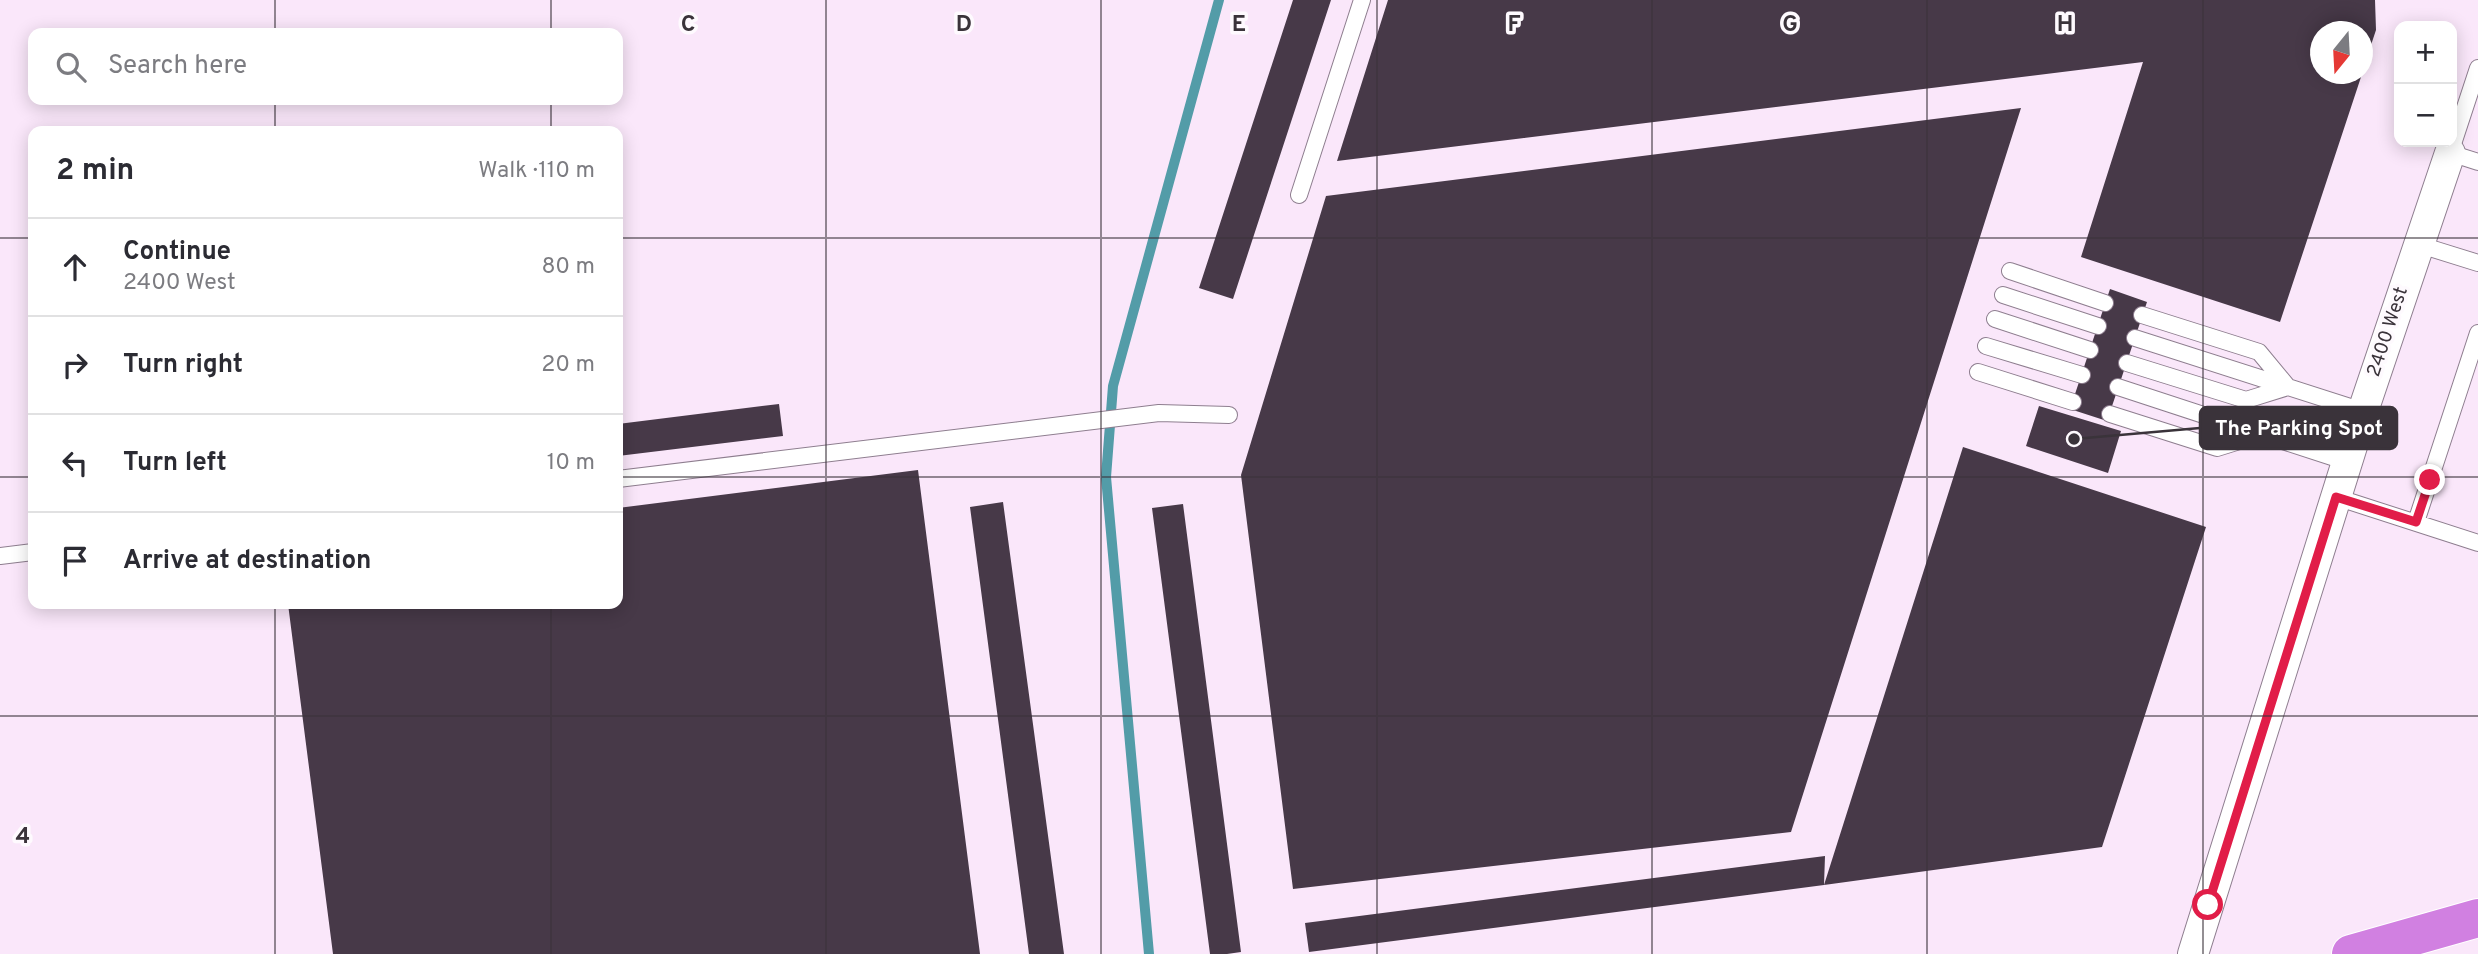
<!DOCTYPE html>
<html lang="en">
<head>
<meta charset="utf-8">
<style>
  body { margin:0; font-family:Overpass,sans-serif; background:#f2f2f3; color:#2b2b33 }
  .controls { position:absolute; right:21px; top:21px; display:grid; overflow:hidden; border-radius:14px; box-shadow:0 4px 18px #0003 }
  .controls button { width:63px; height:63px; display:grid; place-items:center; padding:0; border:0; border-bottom:2px solid #e1e1e2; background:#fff; color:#2b2b33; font:35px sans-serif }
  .compass { position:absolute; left:2310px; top:21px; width:63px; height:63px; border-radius:50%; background:#fff; box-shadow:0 4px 18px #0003; rotate:198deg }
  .stop { position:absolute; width:21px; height:21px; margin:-16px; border:5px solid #e11d48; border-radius:50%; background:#fff }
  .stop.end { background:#e11d48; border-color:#fff; box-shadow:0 2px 7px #0008 }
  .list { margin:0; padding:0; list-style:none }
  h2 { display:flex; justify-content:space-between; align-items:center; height:91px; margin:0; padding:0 28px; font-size:30px }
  h2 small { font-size:23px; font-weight:400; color:#7c7c81 }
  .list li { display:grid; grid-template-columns:46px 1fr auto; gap:21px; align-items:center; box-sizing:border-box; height:98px; padding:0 28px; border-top:2px solid #e1e1e2 }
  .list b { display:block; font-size:26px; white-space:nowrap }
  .list p { margin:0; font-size:23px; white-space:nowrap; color:#7c7c81 }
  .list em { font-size:23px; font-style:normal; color:#7c7c81 }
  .icon { flex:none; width:38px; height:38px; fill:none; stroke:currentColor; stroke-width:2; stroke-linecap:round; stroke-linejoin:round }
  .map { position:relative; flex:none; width:2478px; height:954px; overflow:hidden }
  .search { position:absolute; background:#fff; box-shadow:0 4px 18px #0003; left:28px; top:28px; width:595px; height:77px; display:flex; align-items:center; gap:18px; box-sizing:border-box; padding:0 24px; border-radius:14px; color:#7c7c81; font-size:26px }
  .panel { position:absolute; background:#fff; box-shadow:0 4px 18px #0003; left:28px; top:126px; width:595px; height:483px; border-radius:14px }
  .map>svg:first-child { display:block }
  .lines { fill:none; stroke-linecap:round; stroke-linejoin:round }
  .stream { stroke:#539ca8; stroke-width:10 }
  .building { fill:#473948 }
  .lane-casing { stroke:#8e7e8f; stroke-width:18 }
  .street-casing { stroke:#8e7e8f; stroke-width:32 }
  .highway-casing { stroke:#fff; stroke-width:40 }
  .lane { stroke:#fff; stroke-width:16 }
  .street { stroke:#fff; stroke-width:30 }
  .highway { stroke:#d180e1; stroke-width:38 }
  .route { stroke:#e11d48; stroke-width:9 }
  .grid { fill:none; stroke:#3a333a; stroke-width:2; stroke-opacity:0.55 }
  .labels { text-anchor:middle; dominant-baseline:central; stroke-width:7; stroke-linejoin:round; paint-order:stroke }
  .street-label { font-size:19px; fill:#3a333a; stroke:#fefafe }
  .grid-label { font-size:23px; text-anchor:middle; font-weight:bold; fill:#3a333a; stroke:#fefafe; stroke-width:7; stroke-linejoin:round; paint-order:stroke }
  .leader { fill:none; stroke:#3a333a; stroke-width:2.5 }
  .callout-dot { fill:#3a333a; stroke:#fefafe; stroke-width:2.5 }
  .callout { fill:#3a333a; stroke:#3a333a; stroke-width:2.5 }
  .callout-label { font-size:21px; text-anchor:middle; font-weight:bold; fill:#fff }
</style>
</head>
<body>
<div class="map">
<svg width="2478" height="954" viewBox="0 0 2478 954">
  <rect width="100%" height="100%" fill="#fae7fa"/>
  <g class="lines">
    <path class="stream" d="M1149 954 1106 477 1113 386 1219 0"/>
  </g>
  <path class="building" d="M1293 0H1331L1233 299 1199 288Z
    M1388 0H2375L2376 30 2363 69 2362 32H2320V74H2362L2280 322 2081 257 2143 62 1337 161Z
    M2021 108 1791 832 1293 889 1241 475 1326 196Z
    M2110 289 2147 302 2107 421 2070 409Z
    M779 404 783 436 618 456V424Z
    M2039 406 2121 431 2108 473 2026 446Z
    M1963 447 2206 527 2102 847 1824 885Z
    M918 470 980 954H333L288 604H618V508Z
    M1003 502 1064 954H1029L970 507Z
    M1183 504 1241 952 1227 954H1210L1152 508Z
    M1825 856 1824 885 1309 952 1305 923Z"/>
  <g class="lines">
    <defs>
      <path id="lane" d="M2478 68 2450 153 2478 162
        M1299 195 1362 0
        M2417 244 2478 263
        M2010 271 2105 303
        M2003 295 2098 326
        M1995 319 2090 350
        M2135 338 2363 411
        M1986 346 2082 375
        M2127 363 2246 400 2288 387 2259 352 2142 315
        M1978 372 2073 402
        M2118 387 2347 462
        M2110 414 2217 448 2262 434
        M618 479 1159 413 1229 415
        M2336 497 2478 543
        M2416 522 2478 333
        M0 556 33 552"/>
      <path id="street" d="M2193 954 2363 411 2450 153"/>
      <path id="highway" d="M2351 954 2478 918"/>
    </defs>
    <use href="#lane" class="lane-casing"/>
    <use href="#street" class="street-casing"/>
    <use href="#highway" class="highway-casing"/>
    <use href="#lane" class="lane"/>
    <use href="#street" class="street"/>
    <use href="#highway" class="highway"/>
  </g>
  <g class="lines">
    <path class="route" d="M2208 905 2336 497 2416 522 2430 480"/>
  </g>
  <path class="grid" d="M275 0V33M551 0V33M826 0V954M1101 0V954M1377 0V954M1652 0V954M1927 0V954M2203 0V954M275 100V131M551 100V131M0 238H33M618 238H2478M0 477H33M618 477H2478M275 604V954M551 604V954M0 716H2478"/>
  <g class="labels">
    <g class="street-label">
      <text transform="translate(2388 332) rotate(-72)">2400 West</text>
    </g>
  </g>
  <g class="grid-label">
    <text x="688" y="31">C</text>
    <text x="964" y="31">D</text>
    <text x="1239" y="31">E</text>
    <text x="1514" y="31">F</text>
    <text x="1790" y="31">G</text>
    <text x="2065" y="31">H</text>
    <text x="23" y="843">4</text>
  </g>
  <path class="leader" d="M2074 439L2200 428"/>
  <circle class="callout-dot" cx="2074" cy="439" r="7"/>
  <rect class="callout" x="2200" y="407" width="197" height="42" rx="7"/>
  <g class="callout-label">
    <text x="2299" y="435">The Parking Spot</text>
  </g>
</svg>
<div class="controls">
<button>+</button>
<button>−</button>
</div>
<svg class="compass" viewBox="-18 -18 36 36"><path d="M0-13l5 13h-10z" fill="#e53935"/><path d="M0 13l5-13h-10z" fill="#7c7c81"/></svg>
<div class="stop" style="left:2208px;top:905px"></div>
<div class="stop end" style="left:2430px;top:480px"></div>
<div class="search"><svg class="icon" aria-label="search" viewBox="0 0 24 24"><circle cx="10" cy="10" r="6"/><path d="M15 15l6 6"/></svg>Search here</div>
<section class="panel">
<h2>2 min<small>Walk · 110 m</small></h2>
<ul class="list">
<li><svg class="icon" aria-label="ahead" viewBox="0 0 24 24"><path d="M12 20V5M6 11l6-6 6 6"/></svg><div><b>Continue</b><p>2400 West</p></div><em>80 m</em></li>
<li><svg class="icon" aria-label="right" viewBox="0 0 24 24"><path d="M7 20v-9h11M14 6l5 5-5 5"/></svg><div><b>Turn right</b></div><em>20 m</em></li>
<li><svg class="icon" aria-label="left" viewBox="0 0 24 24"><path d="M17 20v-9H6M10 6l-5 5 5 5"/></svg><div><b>Turn left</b></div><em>10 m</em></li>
<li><svg class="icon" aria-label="arrive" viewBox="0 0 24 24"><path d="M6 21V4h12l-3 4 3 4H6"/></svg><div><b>Arrive at destination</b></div></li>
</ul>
</section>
</div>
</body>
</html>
